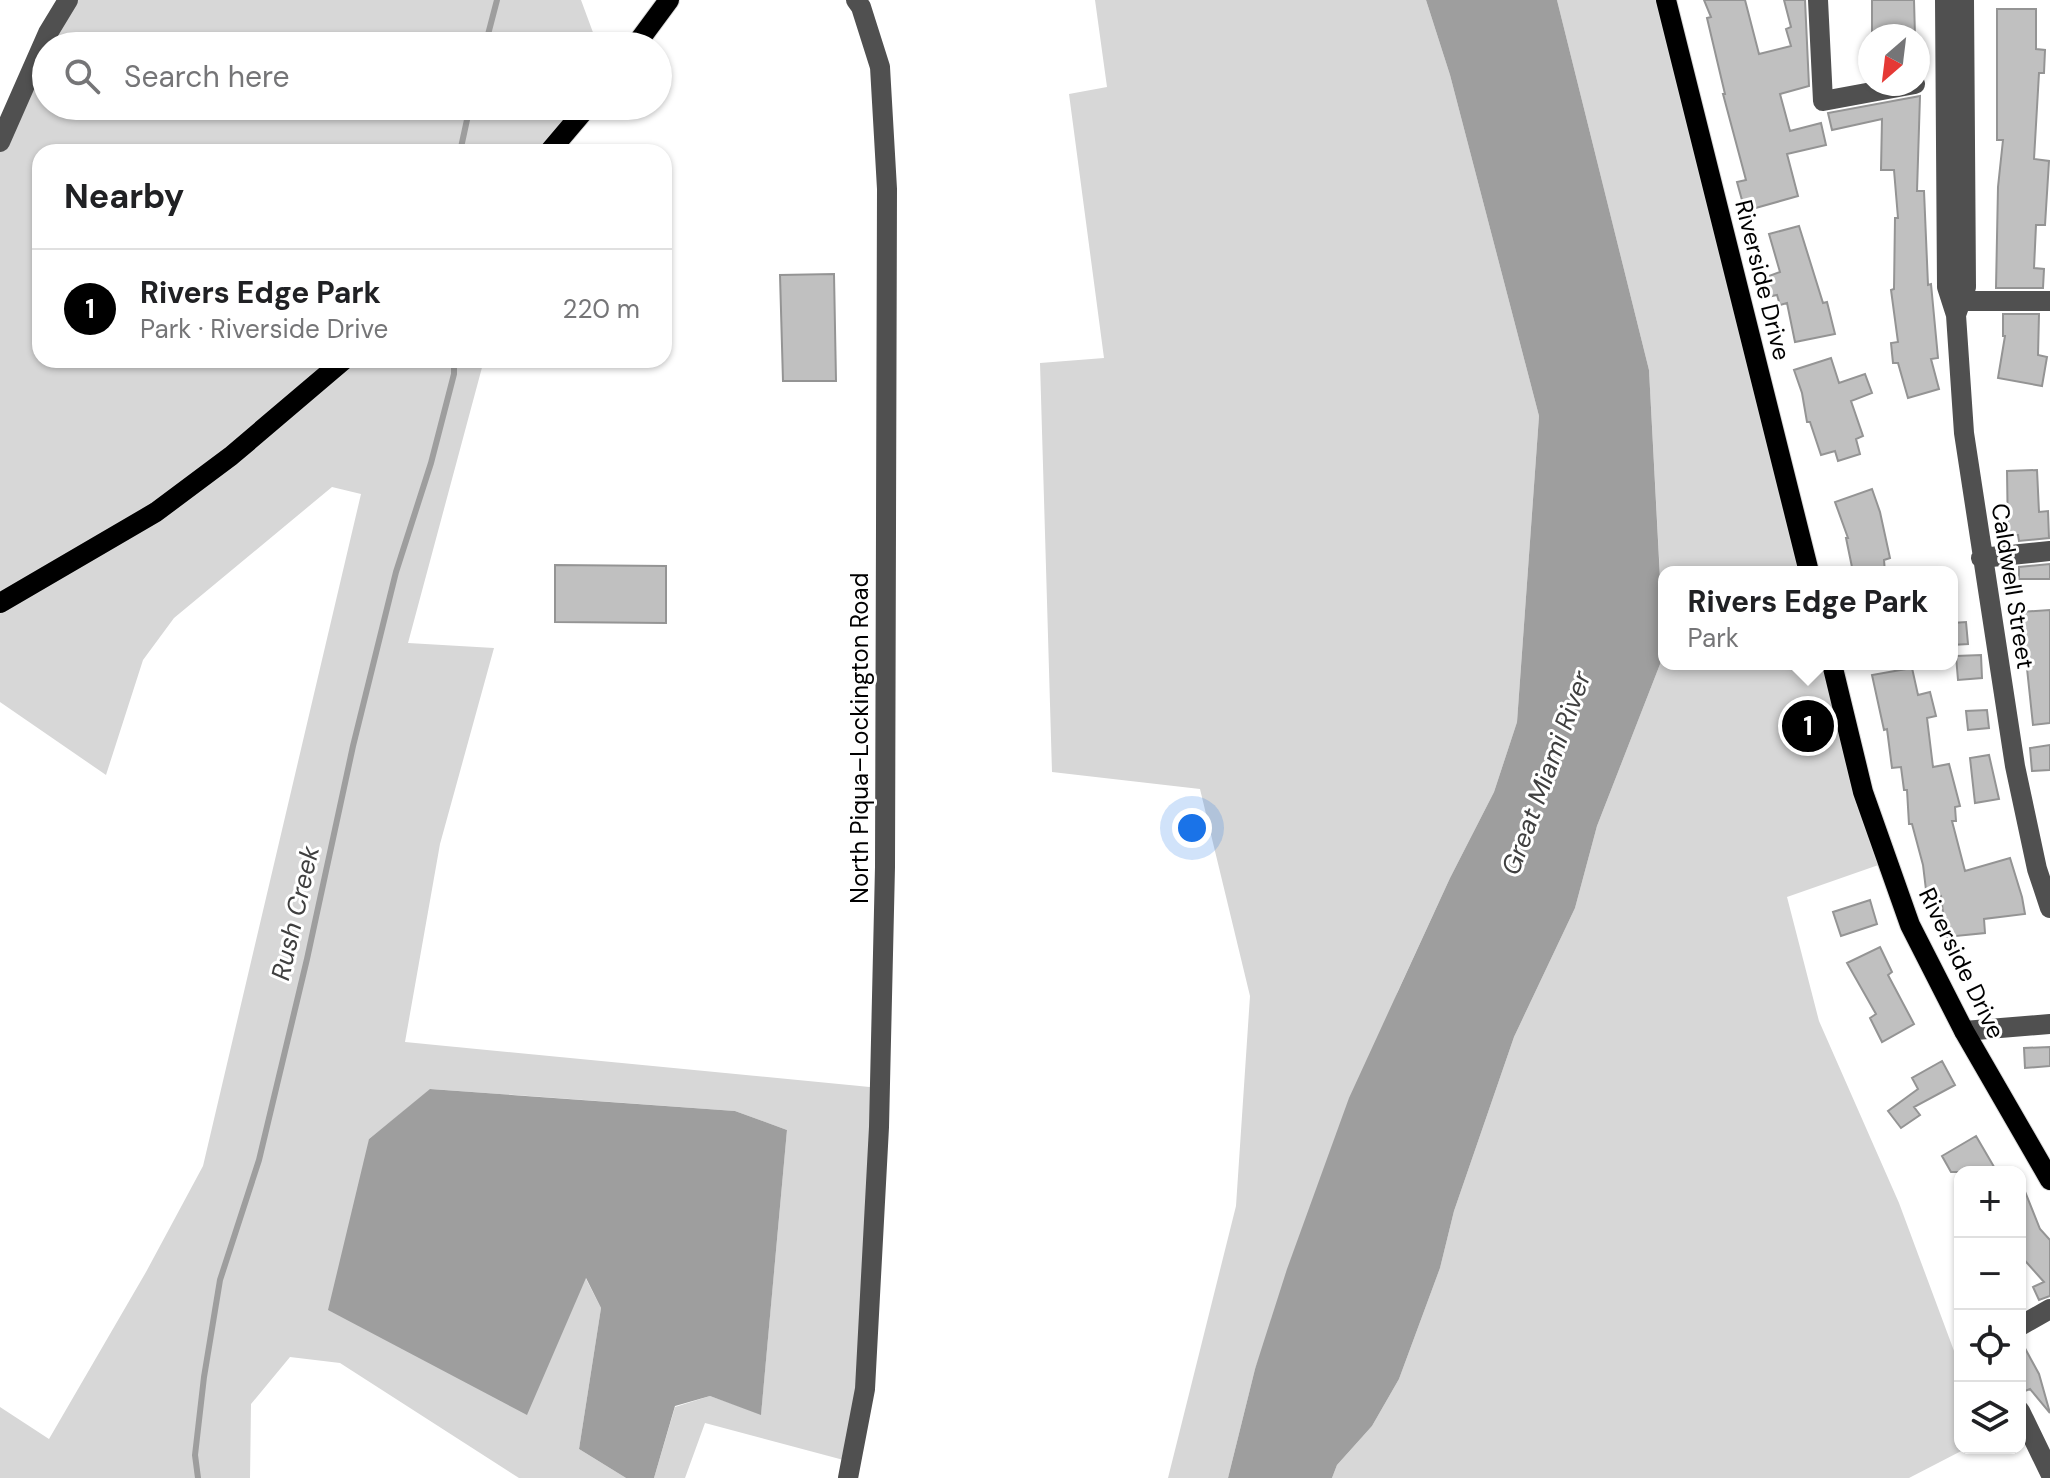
<!DOCTYPE html>
<html lang="en">
<head>
<meta charset="utf-8">
<style>
  body { margin:0; font-family:"DM Sans",sans-serif; background:#f6f6f6; color:#202124 }
  .controls { position:absolute; right:24px; bottom:24px; display:grid; overflow:hidden; border-radius:16px; box-shadow:0 2px 6px #0004 }
  .controls button { width:72px; height:72px; display:grid; place-items:center; padding:0; border:0; border-bottom:2px solid #e0e0e0; background:#fff; color:#202124; font:40px sans-serif }
  .compass { position:absolute; left:1858px; top:24px; width:72px; height:72px; border-radius:50%; background:#fff; box-shadow:0 2px 6px #0004; rotate:208deg }
  .you { position:absolute; left:1192px; top:828px; width:28px; height:28px; margin:-20px; border:6px solid #fff; border-radius:50%; background:#1a73e8; box-shadow:0 0 0 12px #1a73e833 }
  .badge { display:grid; place-items:center; width:52px; height:52px; border-radius:50%; background:#000; color:#fff; font-size:26px; font-weight:700 }
  .pin { position:absolute; translate:-50% -50%; border:4px solid #fff; box-shadow:0 2px 8px #0006 }
  .popup { position:absolute; left:1658px; top:566px; width:300px; height:104px; box-sizing:border-box; display:grid; place-content:center; border-radius:16px; background:#fff; filter:drop-shadow(0 2px 6px #0005); font-size:26px; white-space:nowrap; color:#757577 }
  .popup b { font-size:30px; color:#202124 }
  .popup::after { content:''; position:absolute; left:50%; top:100%; margin-left:-16px; border:16px solid transparent; border-top-color:#fff }
  .list { margin:0; padding:0; list-style:none }
  h2 { display:flex; justify-content:space-between; align-items:center; height:104px; margin:0; padding:0 32px; font-size:34px }
  h2 small { font-size:26px; font-weight:400; color:#757577 }
  .list li { display:grid; grid-template-columns:52px 1fr auto; gap:24px; align-items:center; box-sizing:border-box; height:120px; padding:0 32px; border-top:2px solid #e0e0e0 }
  .list b { display:block; font-size:30px; white-space:nowrap }
  .list p { margin:0; font-size:26px; white-space:nowrap; color:#757577 }
  .list em { font-size:26px; font-style:normal; color:#757577 }
  .icon { flex:none; width:44px; height:44px; fill:none; stroke:currentColor; stroke-width:2; stroke-linecap:round; stroke-linejoin:round }
  .map { position:relative; flex:none; width:2050px; height:1478px; overflow:hidden }
  .search { position:absolute; background:#fff; box-shadow:0 2px 6px #0004; left:32px; top:32px; width:640px; height:88px; display:flex; align-items:center; gap:20px; box-sizing:border-box; padding:0 28px; border-radius:44px; color:#757577; font-size:30px }
  .panel { position:absolute; background:#fff; box-shadow:0 2px 6px #0004; left:32px; top:144px; width:640px; height:224px; border-radius:24px }
  .map>svg:first-child { display:block }
  .green { fill:#d7d7d7 }
  .water { fill:#9e9e9e }
  .lines { fill:none; stroke-linecap:round; stroke-linejoin:round }
  .stream { stroke:#9e9e9e; stroke-width:6 }
  .building { fill:#c0c0c0; stroke:#949494; stroke-width:2 }
  .major-casing { stroke:#dbdbdb; stroke-width:22 }
  .minor { stroke:#505050; stroke-width:20 }
  .major { stroke:#000; stroke-width:20 }
  .labels { text-anchor:middle; dominant-baseline:central; stroke-width:6; stroke-linejoin:round; paint-order:stroke }
  .street-label { font-size:24px; fill:#000; stroke:#fff }
  .water-label { font-size:26px; font-style:italic; fill:#3f3f3f; stroke:#fff }
</style>
</head>
<body>
<div class="map">
<svg width="2050" height="1478" viewBox="0 0 2050 1478">
  <rect width="100%" height="100%" fill="#fff"/>
  <path class="green" d="M68 0H581L598 46H46V106H588L549 152H40V360H484L408 643 494 648 440 844 405 1042 880 1088 851 1462 705 1423 685 1478H654L675 1407 710 1396 761 1414 787 1130 735 1111 431 1089 369 1139 585 1277 601 1308 579 1449 626 1478H519L340 1363 290 1357 251 1404 250 1478H0V1407L49 1439 146 1272 203 1166 361 494 332 487 174 618 143 660 106 775 0 702V142Z
    M1095 0H1426L1450 75 1539 416 1517 722 1494 792 1450 878 1398 991 1255 1369 1228 1478H1168L1236 1206 1250 996 1200 789 1052 772 1040 363 1104 358 1069 94 1107 87Z
    M1557 0H1666L1809 572H1664V651L1649 370Z
    M1664 654V664H1832L1887 862 1787 897 1819 1021 1899 1203 1960 1367V1448H1967L1909 1478H1332L1337 1465 1372 1426 1399 1379 1440 1268 1454 1211 1514 1037 1575 908 1597 826Z"/>
  <path class="water" d="M1426 0H1557L1649 370 1664 654 1597 826 1575 908 1514 1037 1454 1211 1440 1268 1399 1379 1372 1426 1337 1465 1332 1478H1228L1255 1369 1287 1269 1349 1098 1450 878 1494 792 1517 722 1539 416 1450 75Z
    M430 1089 735 1111 787 1130 761 1415 710 1396 675 1406 654 1478H626L579 1449 601 1308 586 1278 527 1415 328 1310 369 1139Z"/>
  <g class="lines">
    <path class="stream" d="M485 46 497 0
      M460 152 470 106
      M198 1478 195 1455 204 1377 220 1280 259 1160 307 959 353 746 396 572 431 463 454 374V360"/>
  </g>
  <path class="building" d="M1704 0H1745L1759 54 1791 46 1786 29 1791 27 1784 0H1805L1809 86 1780 94 1790 131 1821 123 1826 145 1787 154 1798 196 1745 211 1737 182 1746 180 1723 94H1725L1707 18 1711 17Z
    M1872 0H1914L1915 36H1872Z
    M1997 9H2036V49L2045 50 2044 73H2039L2034 159 2049 161 2045 225H2036L2034 268 2044 269 2043 288H1996L1998 187 2003 140H1997Z
    M1920 96 1917 191H1924L1928 285 1931 284 1938 358 1931 359 1939 389 1908 398 1898 363H1893L1891 343 1898 342 1891 290 1894 289 1895 218H1898L1894 170H1881L1882 119 1832 130 1828 113Z
    M1799 226 1823 303 1827 302 1835 334 1795 342 1787 303 1780 305 1777 295 1772 296 1766 277 1780 272 1769 234Z
    M834 274 836 381H783L780 275Z
    M2003 314H2039L2038 355 2047 357 2042 386 1998 378 2005 336H2003Z
    M1831 358 1839 383 1865 374 1872 393 1851 401 1863 436 1856 439 1860 454 1838 461 1835 451 1821 455 1810 422H1807L1802 393 1794 370Z
    M2037 470 2039 512 2048 511 2049 538 2019 541 2018 535H2008L2007 471Z
    M1872 489 1880 512 1890 558 1884 560 1885 572H1853L1846 538H1848L1835 502Z
    M2050 564V579H2019V567Z
    M555 565 666 566V623L555 622Z
    M2050 610V723L2033 725 2021 612Z
    M1966 622 1968 644 1952 645V623Z
    M1981 655 1982 678 1958 680 1956 656Z
    M1912 668 1918 695 1930 692 1936 716 1927 718 1933 767 1949 764 1960 806 1955 807 1956 821H1952L1965 871 2010 858 2022 897 2025 914 1984 919 1985 933 1946 937 1941 896 1927 898 1923 865 1912 824H1909L1907 790H1904L1901 767 1892 768 1887 729 1884 730 1872 675Z
    M1987 710 1989 728 1968 730 1966 711Z
    M2050 745V770L2032 771 2030 748Z
    M1989 755 1999 799 1975 803 1970 758Z
    M1870 900 1877 924 1841 936 1833 912Z
    M1880 947 1892 972 1888 975 1914 1024 1882 1042 1870 1018 1876 1014 1847 963Z
    M2050 1047V1066L2025 1068 2024 1048Z
    M1942 1061 1955 1085 1914 1107 1920 1115 1901 1128 1888 1111 1918 1089 1912 1078Z
    M1976 1136 1997 1172H1951L1942 1156Z
    M2020 1179 2040 1229 2050 1240V1296L2039 1300 2033 1287 2044 1282 2020 1255Z
    M2020 1339 2039 1374 2050 1413 2030 1389 2025 1391 2020 1377Z"/>
  <g class="lines">
    <defs>
      <path id="major" d="M1666 0 1809 572
        M635 46 669 0
        M549 152 588 106
        M0 603 156 512 231 456 344 360
        M1832 664 1863 792 1910 925 1964 1031 2050 1180"/>
    </defs>
    <use href="#major" class="major-casing"/>
    <path class="minor" d="M1818 0 1823 101 1915 84
      M1945 0 1947 287 1956 315 1964 433 2015 766 2037 869 2050 908
      M0 142 48 33 68 0
      M1961 301H2050
      M1956 315 1966 287 1964 0
      M1981 558 2050 551
      M1964 1031 2050 1024
      M2020 1326 2050 1309
      M2020 1411 2050 1473
      M848 1478 865 1389 879 1127 885 867 887 189 880 67 861 7 856 0"/>
    <use href="#major" class="major"/>
  </g>
  <g class="labels">
    <g class="street-label">
      <text transform="translate(1763 280) rotate(76)">Riverside Drive</text>
      <text transform="translate(2013 586) rotate(81)">Caldwell Street</text>
      <text transform="translate(859 738) rotate(-90)">North Piqua–Lockington Road</text>
      <text transform="translate(1962 963) rotate(64)">Riverside Drive</text>
    </g>
    <g class="water-label">
      <text transform="translate(1546 773) rotate(-70)">Great Miami River</text>
      <text transform="translate(295 913) rotate(-77)">Rush Creek</text>
    </g>
  </g>
</svg>
<div class="controls">
<button>+</button>
<button>−</button>
<button><svg class="icon" aria-label="locate" viewBox="0 0 24 24"><circle cx="12" cy="12" r="6"/><path d="M12 2v4M12 18v4M2 12h4M18 12h4"/></svg></button>
<button><svg class="icon" aria-label="layers" viewBox="0 0 24 24"><path d="M12 4l9 5-9 5-9-5zM3 14l9 5 9-5"/></svg></button>
</div>
<svg class="compass" viewBox="-18 -18 36 36"><path d="M0-13l5 13h-10z" fill="#e53935"/><path d="M0 13l5-13h-10z" fill="#757577"/></svg>
<div class="you"></div>
<div class="pin badge" style="left:1808px;top:726px">1</div>
<div class="popup"><b>Rivers Edge Park</b>Park</div>
<div class="search"><svg class="icon" aria-label="search" viewBox="0 0 24 24"><circle cx="10" cy="10" r="6"/><path d="M15 15l6 6"/></svg>Search here</div>
<section class="panel">
<h2>Nearby<small></small></h2>
<ul class="list">
<li><span class="badge">1</span><div><b>Rivers Edge Park</b><p>Park · Riverside Drive</p></div><em>220 m</em></li>
</ul>
</section>
</div>
</body>
</html>
